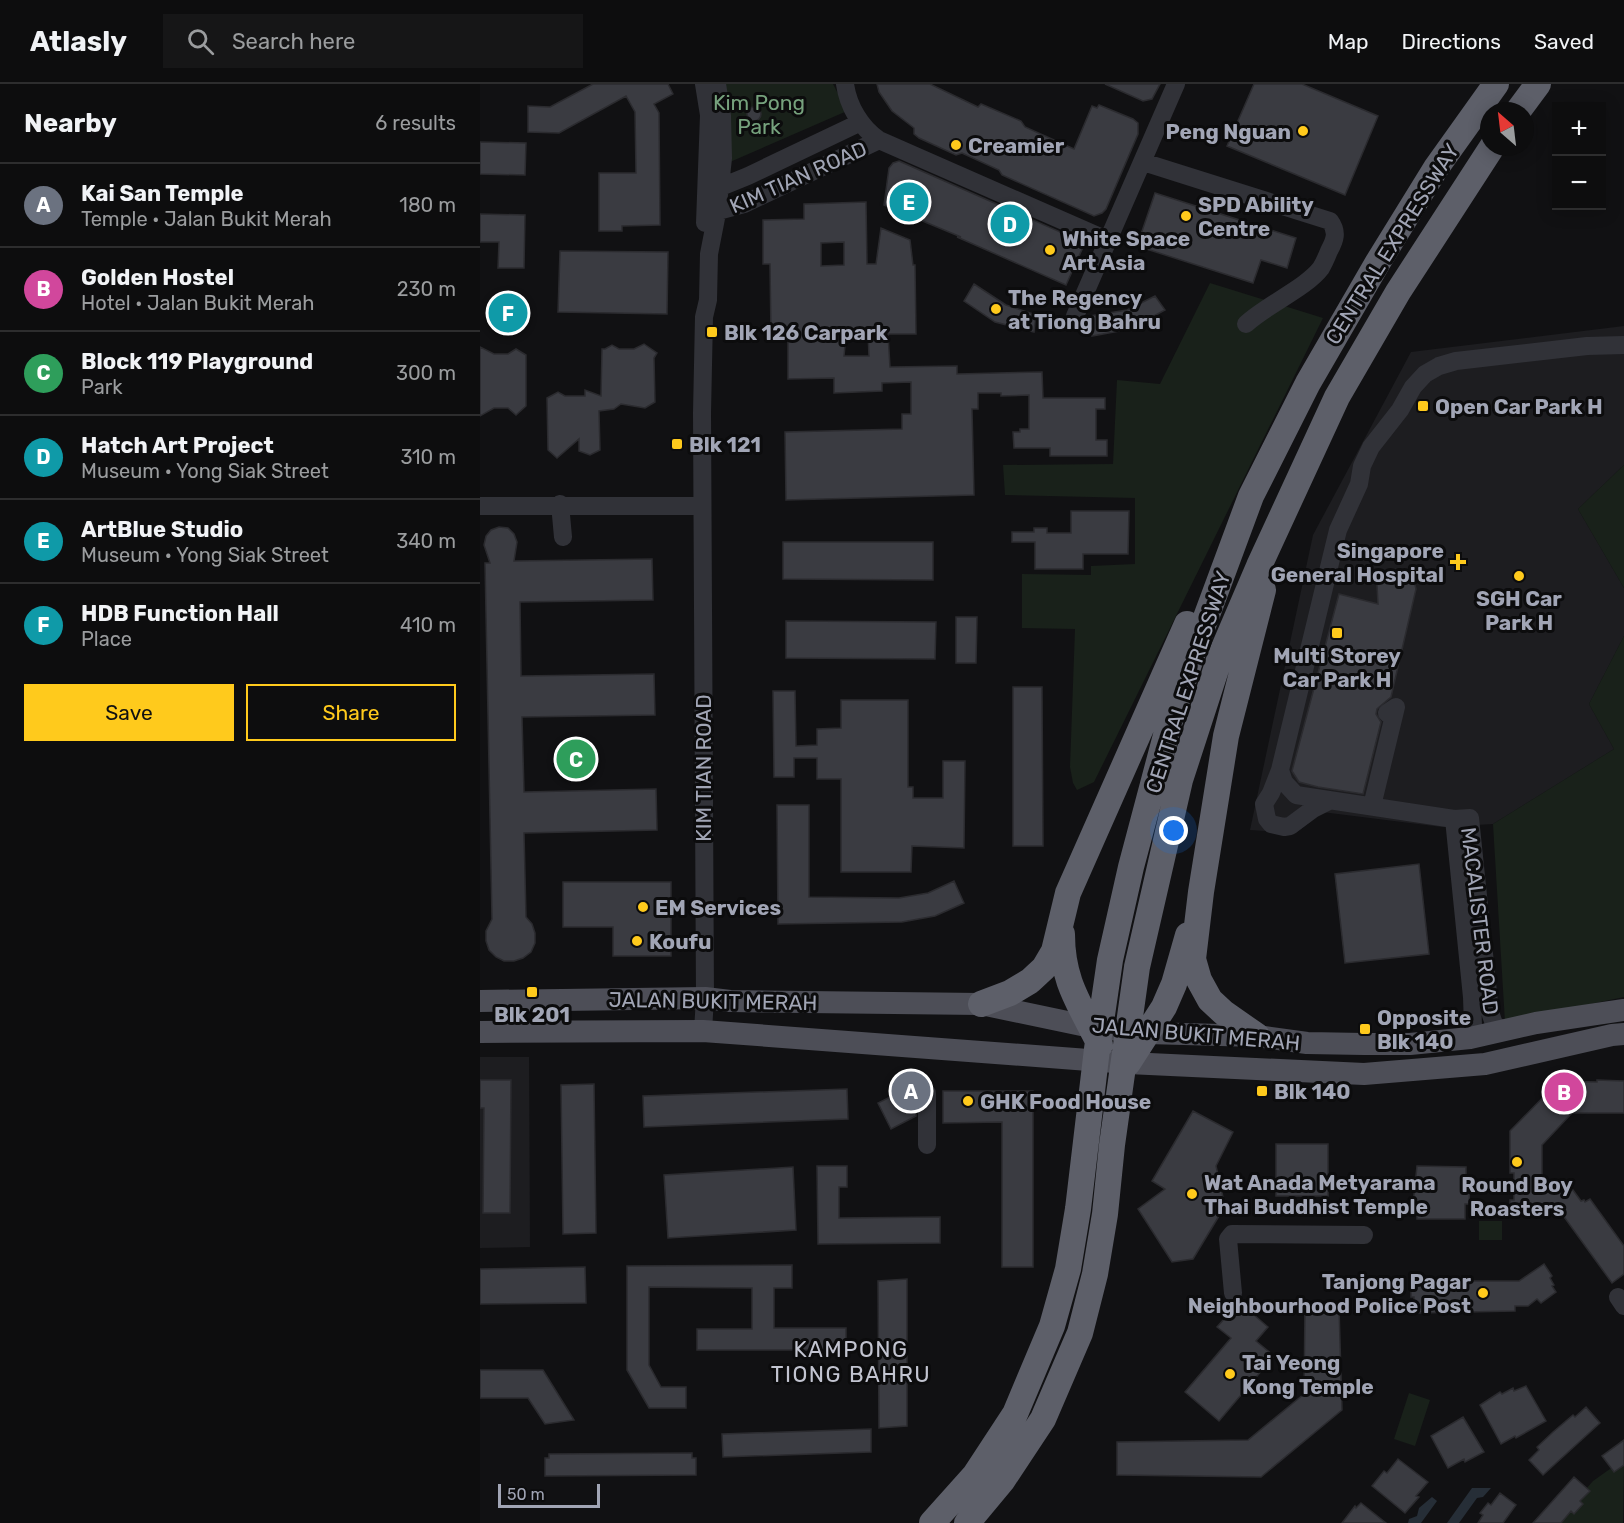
<!DOCTYPE html>
<html lang="en">
<head>
<meta charset="utf-8">
<style>
  body { margin:0; font-family:Rubik,sans-serif; background:#161617; color:#f1f3f6 }
  .controls { position:absolute; right:18px; top:18px; display:grid; overflow:hidden; border-radius:0px; box-shadow:0 3px 15px #0003 }
  .controls button { width:54px; height:54px; display:grid; place-items:center; padding:0; border:0; border-bottom:2px solid #2d2d2e; background:#0d0d0e; color:#f1f3f6; font:30px sans-serif }
  .compass { position:absolute; left:1000px; top:18px; width:54px; height:54px; border-radius:50%; background:#0d0d0e; box-shadow:0 3px 15px #0003; rotate:332deg }
  .scale { position:absolute; left:18px; bottom:15px; width:102px; box-sizing:border-box; padding-left:6px; border:3px solid #a1a5b5; border-top:0; font-size:16px; line-height:21px; white-space:nowrap; color:#a1a5b5; -webkit-text-stroke:4px #0c0c0d; paint-order:stroke }
  .you { position:absolute; left:694px; top:747px; width:21px; height:21px; margin:-15px; border:4px solid #fff; border-radius:50%; background:#1a73e8; box-shadow:0 0 0 9px #1a73e833 }
  .badge { display:grid; place-items:center; width:39px; height:39px; border-radius:50%; background:#ffca1c; color:#fff; font-size:20px; font-weight:700 }
  .pin { position:absolute; translate:-50% -50%; border:3px solid #fff; box-shadow:0 2px 6px #0006 }
  .list { margin:0; padding:0; list-style:none }
  h2 { display:flex; justify-content:space-between; align-items:center; height:78px; margin:0; padding:0 24px; font-size:26px }
  h2 small { font-size:20px; font-weight:400; color:#9a9c9e }
  .list li { display:grid; grid-template-columns:39px 1fr auto; gap:18px; align-items:center; box-sizing:border-box; height:84px; padding:0 24px; border-top:2px solid #2d2d2e }
  .list b { display:block; font-size:22px; white-space:nowrap }
  .list p { margin:0; font-size:20px; white-space:nowrap; color:#9a9c9e }
  .list em { font-size:20px; font-style:normal; color:#9a9c9e }
  .actions { display:flex; gap:12px; padding:18px 24px }
  .actions a { flex:1; padding:14px 0; border:2px solid #ffca1c; border-radius:0px; text-align:center; font-size:21px; color:#ffca1c }
  .actions .main { background:#ffca1c; color:#111 }
  .icon { flex:none; width:33px; height:33px; fill:none; stroke:currentColor; stroke-width:2; stroke-linecap:round; stroke-linejoin:round }
  .map { position:relative; flex:none; width:1144px; height:1439px; overflow:hidden }
  header { display:flex; align-items:center; gap:36px; box-sizing:border-box; height:84px; padding:0 30px; background:#0d0d0e; border-bottom:2px solid #2d2d2e }
  header strong { font-size:28px }
  nav { display:flex; gap:33px; margin-inline-start:auto; font-size:21px }
  .search { width:420px; height:54px; background:#161617; display:flex; align-items:center; gap:15px; box-sizing:border-box; padding:0 21px; border-radius:0px; color:#9a9c9e; font-size:22px }
  main { display:flex }
  aside { flex:1; background:#0d0d0e }
  .map>svg:first-child { display:block }
  .built { fill:#1d1d20 }
  .green { fill:#19211a }
  .water { fill:#262e37 }
  .building { fill:#3a3b41; stroke:#2b2b2f; stroke-width:1.5; fill-rule:evenodd }
  .lines { fill:none; stroke-linecap:round; stroke-linejoin:round }
  .minor { stroke:#313238; stroke-width:18 }
  .major { stroke:#4d4e57; stroke-width:22 }
  .highway { stroke:#5d5f69; stroke-width:26 }
  .poi-dot { fill:#ffca1c; stroke:#0c0c0d; stroke-width:2 }
  .labels { text-anchor:middle; dominant-baseline:central; stroke-width:6; stroke-linejoin:round; paint-order:stroke }
  .park-label { font-size:21px; fill:#76a27d; stroke:#0c0c0d }
  .poi-label { font-size:21px; font-weight:bold; fill:#a1a5b5; stroke:#0c0c0d; text-anchor:start }
  .street-label { font-size:21px; fill:#a1a5b5; stroke:#0c0c0d }
  .neighbourhood-label { font-size:22px; letter-spacing:1.5px; fill:#c2c4d0; stroke:#0c0c0d }
</style>
</head>
<body>
<header>
<strong>Atlasly</strong>
<div class="search"><svg class="icon" aria-label="search" viewBox="0 0 24 24"><circle cx="10" cy="10" r="6"/><path d="M15 15l6 6"/></svg>Search here</div>
<nav><a>Map</a><a>Directions</a><a>Saved</a></nav>
</header>
<main>
<aside>
<h2>Nearby<small>6 results</small></h2>
<ul class="list">
<li><span class="badge" style="background:#6b7280">A</span><div><b>Kai San Temple</b><p>Temple · Jalan Bukit Merah</p></div><em>180 m</em></li>
<li><span class="badge" style="background:#d1479c">B</span><div><b>Golden Hostel</b><p>Hotel · Jalan Bukit Merah</p></div><em>230 m</em></li>
<li><span class="badge" style="background:#2e9e5b">C</span><div><b>Block 119 Playground</b><p>Park</p></div><em>300 m</em></li>
<li><span class="badge" style="background:#0f9aa8">D</span><div><b>Hatch Art Project</b><p>Museum · Yong Siak Street</p></div><em>310 m</em></li>
<li><span class="badge" style="background:#0f9aa8">E</span><div><b>ArtBlue Studio</b><p>Museum · Yong Siak Street</p></div><em>340 m</em></li>
<li><span class="badge" style="background:#0f9aa8">F</span><div><b>HDB Function Hall</b><p>Place</p></div><em>410 m</em></li>
</ul>
<div class="actions"><a class="main">Save</a><a>Share</a></div>
</aside>
<div class="map">
<svg width="1144" height="1439" viewBox="0 0 1144 1439">
  <rect width="100%" height="100%" fill="#111113"/>
  <path class="built" d="M1144 242V381L1098 425 1144 504V552L1109 620 1134 665 1013 740 962 743 842 728 816 749 770 746 833 451 931 268Z
    M0 973H49L50 1163 0 1164Z"/>
  <path class="green" d="M244 0H353L367 27 250 78Z
    M730 199 843 234 614 698 597 706 593 699 590 683 595 545 542 544V490L611 491V482L655 480V414L525 411 523 381 633 380 637 296 680 300Z
    M1144 381V504L1098 425Z
    M1144 552V913L1025 938 1013 740 1134 665 1109 620Z
    M999 1137H1022V1156H999Z
    M929 1309 950 1316 935 1362 914 1355Z
    M1144 1375 1143 1439H1076L1113 1397Z"/>
  <path class="water" d="M992 1404H1011L1003 1413 997 1414 979 1439H967Z
    M952 1413 957 1417 941 1439H928L929 1435 937 1432 939 1424Z"/>
  <path class="building" d="M113 0H188L193 10 174 20 179 29 180 141 142 142V147H119V89H156L155 28 146 12 79 49 48 48V22L70 23Z
    M397 0H450L498 23 501 20 541 37 545 43 594 65 612 22 617 24 619 21 653 35 658 39V50L626 125 622 129 614 132 522 91 519 86 482 69 476 71 439 54 434 50V44L412 27 399 8Z
    M625 0H680L672 15 663 17Z
    M774 0H822L898 32 865 111 747 62Z
    M267 30a7 7 0 1 1 14 0a7 7 0 1 1-14 0Z
    M0 58 46 59 45 91 0 90Z
    M419 77 603 158 604 161 586 201 477 153H481L404 121 409 84 413 79Z
    M675 109 816 154 807 184 781 176 773 199 657 162Z
    M386 118 387 180H396L401 144 430 156 433 181H435L436 250H408L410 283 477 282V290L562 288 563 314H625V325H616V356H627V372H570V364H534L533 348H540V345H549V311L521 312V309H498V325H492L494 411 306 416 305 348 422 345V330H431V298L402 299V307L354 309V294L308 295V251H291L290 180H283V136L324 135V120ZM364 158V181L341 182V159ZM388 250 389 272H364L366 251Z
    M0 130 45 131 44 184H18L19 158H0Z
    M80 167 188 168 187 230 78 228Z
    M494 200 526 221 556 231 554 248 515 238 484 217Z
    M11 228a17 17 0 1 1 34 0a17 17 0 1 1-34 0Z
    M675 212 685 226 650 245 612 252 609 232 647 226Z
    M164 260 177 269 174 274 175 318 165 324 141 320 134 325 119 327 120 366 110 371 99 367V355L77 374 68 366 67 314 78 308 85 312H105V306L121 312 122 265H125L132 261 139 265H154Z
    M0 263 14 270H28L36 265 46 271V322L36 331 28 324H14L0 332Z
    M591 427H649L648 470H603V485H555V458H532V448H554V444H567V449H591Z
    M19 443 28 444 34 450 37 458 34 477 172 475 173 516 40 518 41 592 174 590 175 631 42 633 44 708 176 705 177 746 44 749 46 833 52 840 55 849V859L51 868 43 874 34 877H24L16 873 9 866 6 857V847L12 835 5 479H10L4 461 6 452 11 446Z
    M303 458H453V496L303 495Z
    M917 485 927 487 933 493 936 505 911 613 897 625 896 630 901 638 883 710 838 703 819 698 812 687 859 510 898 520 897 501 899 495 907 488Z
    M476 533H497L496 579H476Z
    M306 537 456 538 455 575 306 574Z
    M533 603H562L563 762H533Z
    M293 607H315L316 662 337 661V645L361 644V616H428V703H433V714H463V677H485L484 764 432 762 431 788H361V695H337V674H314V693H294Z
    M297 721H329V813L419 814 448 809 474 797 484 819 455 832 422 838 298 840Z
    M939 780 949 870 865 879 855 790Z
    M83 798H191V872H133V843H83Z
    M0 996H31L30 1129H3L4 1024H0Z
    M1117 996 1144 997V1029H1092L1062 1061V1101H1080V1106H1093L1101 1117 1104 1116 1105 1118 1110 1115 1144 1162V1190L1132 1199 1082 1130 1030 1132V1116H1034V1089H1030V1047L1079 997 1117 998Z
    M114 1000 116 1149 83 1150 81 1001Z
    M432 1002 436 1011V1032L411 1045 398 1019Z
    M367 1005 368 1035 164 1043 163 1012Z
    M463 1007H553V1183H522V1038L463 1039Z
    M713 1027 753 1048 736 1082 745 1122 713 1175 692 1178 658 1125 685 1105 672 1097Z
    M796 1060H848V1112H796Z
    M337 1082H367V1103H359V1134L460 1133V1159L338 1160Z
    M937 1082 986 1083V1097H990L989 1120H985V1135H937V1121H933Z
    M313 1083 316 1146 188 1154 184 1091Z
    M1064 1180 1072 1192 1070 1194 1074 1201 1072 1202 1076 1208 1061 1219 1057 1215 1048 1222H1035V1227L937 1229V1222H934V1213H931V1198L981 1197V1193H991V1197H1039Z
    M312 1181V1204H294V1244H366V1266H217V1245H272V1204L169 1203V1281L181 1303H206V1324H169L147 1286V1182Z
    M105 1183 106 1219 0 1220V1185Z
    M427 1195V1342L399 1344 398 1197Z
    M759 1218 788 1243 776 1257 794 1272 739 1337 705 1308 751 1254 737 1243Z
    M825 1223H859L862 1326 781 1393 637 1391V1358L768 1356 824 1310Z
    M0 1286H63L94 1336 65 1340 48 1314H0Z
    M1046 1302 1066 1337 1036 1354 1035 1352 1021 1360 1000 1321 1020 1308 1022 1310 1033 1304 1034 1307Z
    M1106 1323 1120 1339 1063 1391 1049 1376 1059 1366 1057 1363 1073 1348 1093 1331 1095 1333Z
    M983 1333 1004 1368 985 1378 984 1375 968 1384 951 1352Z
    M391 1345V1368L243 1373 242 1350Z
    M1144 1356V1381L1134 1388 1122 1372Z
    M212 1369V1374H216V1391L65 1392V1374H69V1370Z
    M918 1375 948 1398 936 1412 939 1413 925 1429 892 1402 904 1387 907 1389Z
    M1094 1393 1110 1407 1100 1417 1103 1420 1094 1430 1091 1427 1081 1439H1053Z
    M1020 1409 1036 1421 1023 1439H998L1003 1431 1000 1429 1008 1419 1011 1421Z
    M881 1419 906 1439H862L875 1422 876 1424Z"/>
  <g class="lines">
    <path class="minor" d="M224 0 229 31 225 139
      M365 0C368 22 381 44 399 56L627 156
      M663 78 850 137C858 148 855 156 849 167 847 172 844 179 841 184 826 204 786 221 766 240
      M231 107 268 92 379 39
      M227 130 264 120 399 56
      M595 232 696 0
      M80 420 83 453
      M0 422H221
      M800 686 804 698 816 711 974 735 990 734 1010 928 1014 940 1024 947
      M849 717 833 725 810 742 804 743 791 740 787 735 784 720 791 709 800 686 858 446 879 400 882 382 891 363 920 326 933 303 945 290 959 282 976 277 1107 262 1144 261
      M892 722 916 623 907 629
      M974 735 992 913 993 942 990 954
      M223 947 225 914 222 329 224 233 228 216 229 170 237 129 243 74 242 32 237 0
      M447 1061V1009
      M753 1209 748 1155 752 1150 884 1151
      M1138 1213 1144 1222"/>
    <path class="major" d="M0 917 225 914 250 917 501 920 611 943 667 949 777 952 827 959 884 960H930L990 954 1056 939 1144 926
      M0 948 223 947 648 979 884 990 1005 980 1132 951 1144 950"/>
    <path class="highway" d="M1038 27 1058 0
      M582 850C582 898 600 920 620 961
      M501 920 530 909 550 897 564 884 574 867 588 809 707 540
      M777 952 744 929 730 916 719 896 713 875 721 808 746 652 783 506
      M648 979 684 923 694 900 708 851
      M452 1439 495 1391 535 1330 572 1242 588 1185 598 1125 617 965 630 876 651 783 689 640 711 574 771 412 828 299 898 178 956 84 1016 0
      M487 1439 522 1397 563 1335 600 1249 615 1190 625 1130 632 1061 657 883 700 696 740 573 779 482 857 313 918 208 1012 63"/>
  </g>
  <g class="poi-dot">
    <circle cx="823" cy="47" r="6"/>
    <circle cx="476" cy="61" r="6"/>
    <circle cx="706" cy="132" r="6"/>
    <circle cx="570" cy="166" r="6"/>
    <circle cx="516" cy="225" r="6"/>
    <rect x="226" y="242" width="12" height="12" rx="3"/>
    <rect x="937" y="316" width="12" height="12" rx="3"/>
    <rect x="191" y="354" width="12" height="12" rx="3"/>
    <path d="M975 469h6v6h6v6h-6v6h-6v-6h-6v-6h6z"/>
    <circle cx="1039" cy="492" r="6"/>
    <rect x="851" y="543" width="12" height="12" rx="3"/>
    <circle cx="163" cy="823" r="6"/>
    <circle cx="157" cy="857" r="6"/>
    <rect x="46" y="902" width="12" height="12" rx="3"/>
    <rect x="879" y="939" width="12" height="12" rx="3"/>
    <rect x="776" y="1001" width="12" height="12" rx="3"/>
    <circle cx="488" cy="1017" r="6"/>
    <circle cx="1037" cy="1078" r="6"/>
    <circle cx="712" cy="1110" r="6"/>
    <circle cx="1003" cy="1209" r="6"/>
    <circle cx="750" cy="1290" r="6"/>
  </g>
  <g class="labels">
    <g class="park-label">
      <text x="279" y="18">Kim Pong<tspan x="279" dy="24">Park</tspan></text>
    </g>
    <g class="poi-label">
      <text x="811" y="47" text-anchor="end">Peng Nguan</text>
      <text x="488" y="61">Creamier</text>
      <text x="718" y="120">SPD Ability<tspan x="718" dy="24">Centre</tspan></text>
      <text x="582" y="154">White Space<tspan x="582" dy="24">Art Asia</tspan></text>
      <text x="528" y="213">The Regency<tspan x="528" dy="24">at Tiong Bahru</tspan></text>
      <text x="244" y="248">Blk 126 Carpark</text>
      <text x="955" y="322">Open Car Park H</text>
      <text x="209" y="360">Blk 121</text>
      <text x="964" y="466" text-anchor="end">Singapore<tspan x="964" dy="24">General Hospital</tspan></text>
      <text x="1039" y="514" text-anchor="middle">SGH Car<tspan x="1039" dy="24">Park H</tspan></text>
      <text x="857" y="571" text-anchor="middle">Multi Storey<tspan x="857" dy="24">Car Park H</tspan></text>
      <text x="175" y="823">EM Services</text>
      <text x="169" y="857">Koufu</text>
      <text x="52" y="930" text-anchor="middle">Blk 201</text>
      <text x="897" y="933">Opposite<tspan x="897" dy="24">Blk 140</tspan></text>
      <text x="794" y="1007">Blk 140</text>
      <text x="500" y="1017">GHK Food House</text>
      <text x="724" y="1098">Wat Anada Metyarama<tspan x="724" dy="24">Thai Buddhist Temple</tspan></text>
      <text x="1037" y="1100" text-anchor="middle">Round Boy<tspan x="1037" dy="24">Roasters</tspan></text>
      <text x="991" y="1197" text-anchor="end">Tanjong Pagar<tspan x="991" dy="24">Neighbourhood Police Post</tspan></text>
      <text x="762" y="1278">Tai Yeong<tspan x="762" dy="24">Kong Temple</tspan></text>
    </g>
    <g class="street-label">
      <text transform="translate(318 93) rotate(-24)">KIM TIAN ROAD</text>
      <text transform="translate(912 160) rotate(-58)">CENTRAL EXPRESSWAY</text>
      <text transform="translate(708 598) rotate(-72)">CENTRAL EXPRESSWAY</text>
      <text transform="translate(223 684) rotate(-90)">KIM TIAN ROAD</text>
      <text transform="translate(1000 837) rotate(83)">MACALISTER ROAD</text>
      <text transform="translate(233 917) rotate(1)">JALAN BUKIT MERAH</text>
      <text transform="translate(716 950) rotate(5)">JALAN BUKIT MERAH</text>
    </g>
    <g class="neighbourhood-label">
      <text x="371" y="1265">KAMPONG<tspan x="371" dy="25">TIONG BAHRU</tspan></text>
    </g>
  </g>
</svg>
<div class="controls">
<button>+</button>
<button>−</button>
</div>
<svg class="compass" viewBox="-18 -18 36 36"><path d="M0-13l5 13h-10z" fill="#e53935"/><path d="M0 13l5-13h-10z" fill="#9a9c9e"/></svg>
<div class="scale">50 m</div>
<div class="you"></div>
<div class="pin badge" style="left:431px;top:1007px;background:#6b7280">A</div>
<div class="pin badge" style="left:1084px;top:1008px;background:#d1479c">B</div>
<div class="pin badge" style="left:96px;top:675px;background:#2e9e5b">C</div>
<div class="pin badge" style="left:530px;top:140px;background:#0f9aa8">D</div>
<div class="pin badge" style="left:429px;top:118px;background:#0f9aa8">E</div>
<div class="pin badge" style="left:28px;top:229px;background:#0f9aa8">F</div>
</div>
</main>
</body>
</html>
